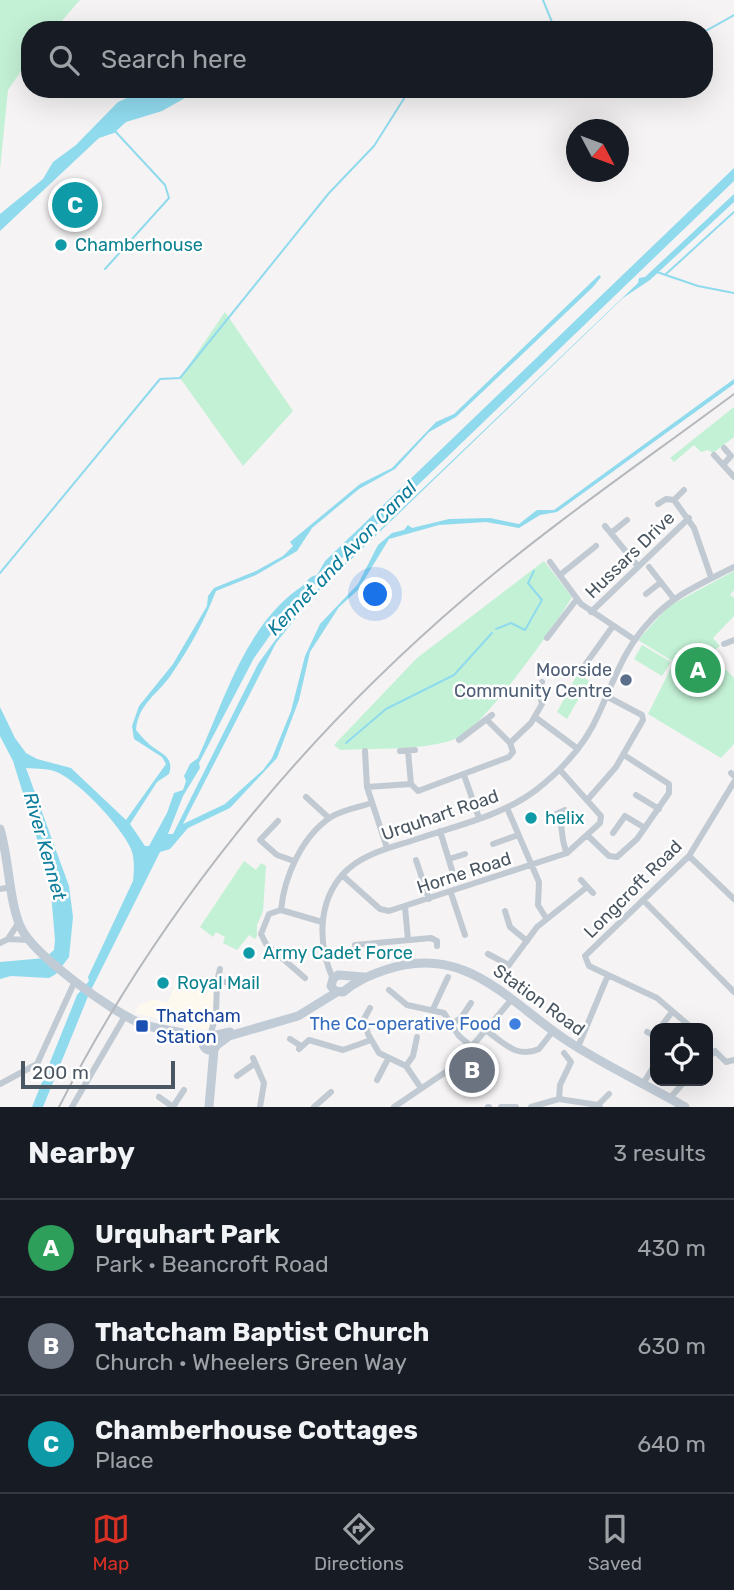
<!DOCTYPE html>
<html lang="en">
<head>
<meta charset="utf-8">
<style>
  body { margin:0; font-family:Rubik,sans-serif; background:#242831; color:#f1f3f6 }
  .controls { position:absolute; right:21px; bottom:21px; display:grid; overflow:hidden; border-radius:14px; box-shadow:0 7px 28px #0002 }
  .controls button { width:63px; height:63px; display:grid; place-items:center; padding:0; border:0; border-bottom:2px solid #363941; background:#171b24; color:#f1f3f6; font:35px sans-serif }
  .compass { position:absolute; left:566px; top:119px; width:63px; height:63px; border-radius:50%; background:#171b24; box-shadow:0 7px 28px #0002; rotate:131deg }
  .scale { position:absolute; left:21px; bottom:18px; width:154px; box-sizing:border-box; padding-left:7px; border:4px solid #4a5661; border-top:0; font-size:19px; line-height:24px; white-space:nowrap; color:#4a5661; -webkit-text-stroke:5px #fff; paint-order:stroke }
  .you { position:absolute; left:376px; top:595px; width:24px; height:24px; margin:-18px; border:5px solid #fff; border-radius:50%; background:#1a73e8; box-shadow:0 0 0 10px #1a73e833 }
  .badge { display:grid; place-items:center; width:46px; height:46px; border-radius:50%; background:#d93025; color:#fff; font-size:23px; font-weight:700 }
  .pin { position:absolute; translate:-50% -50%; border:4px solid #fff; box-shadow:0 2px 7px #0006 }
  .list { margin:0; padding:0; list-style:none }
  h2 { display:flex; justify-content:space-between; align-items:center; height:91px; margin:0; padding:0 28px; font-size:30px }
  h2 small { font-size:23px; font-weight:400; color:#9ea1a6 }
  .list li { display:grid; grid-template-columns:46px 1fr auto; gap:21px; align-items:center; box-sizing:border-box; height:98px; padding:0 28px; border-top:2px solid #363941 }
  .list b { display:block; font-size:26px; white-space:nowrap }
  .list p { margin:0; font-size:23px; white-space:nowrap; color:#9ea1a6 }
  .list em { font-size:23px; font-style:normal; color:#9ea1a6 }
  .icon { flex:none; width:38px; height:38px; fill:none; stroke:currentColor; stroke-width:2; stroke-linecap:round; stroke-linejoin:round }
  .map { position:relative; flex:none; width:734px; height:1107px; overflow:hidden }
  .search { position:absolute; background:#171b24; box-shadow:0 7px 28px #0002; left:21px; right:21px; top:21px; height:77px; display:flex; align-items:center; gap:18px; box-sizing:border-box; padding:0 24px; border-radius:28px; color:#9ea1a6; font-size:26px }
  .sheet { height:385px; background:#171b24 }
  nav { display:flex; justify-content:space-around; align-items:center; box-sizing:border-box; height:98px; border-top:2px solid #363941; background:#171b24; font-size:19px; color:#9ea1a6 }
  nav a { display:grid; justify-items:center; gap:4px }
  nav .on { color:#d93025 }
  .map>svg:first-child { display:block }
  .commercial { fill:#fdf9ef }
  .green { fill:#c3f1d5 }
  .water { fill:#90daee }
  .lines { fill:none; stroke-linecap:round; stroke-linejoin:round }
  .stream { stroke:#90daee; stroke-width:2 }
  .street { stroke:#c1cad2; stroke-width:6 }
  .secondary { stroke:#c1cbd6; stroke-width:9 }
  .rail { stroke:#b5b8bd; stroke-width:2 }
  .culture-dot { fill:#0f9aa8; stroke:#fff; stroke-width:2.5 }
  .service-dot { fill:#5c6f8a; stroke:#fff; stroke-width:2.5 }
  .shop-dot { fill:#3f7fe0; stroke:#fff; stroke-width:2.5 }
  .transit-dot { fill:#1a4fb4; stroke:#fff; stroke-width:2.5 }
  .labels { text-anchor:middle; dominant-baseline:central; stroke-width:5; stroke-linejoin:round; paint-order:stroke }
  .culture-label { font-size:18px; fill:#0d838f; stroke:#fff; text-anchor:start }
  .street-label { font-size:18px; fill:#4a5661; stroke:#fff }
  .service-label { font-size:18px; fill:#4e5e75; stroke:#fff; text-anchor:end }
  .transit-label { font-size:18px; fill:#164399; stroke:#fff; text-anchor:start }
  .shop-label { font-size:18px; fill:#366cbe; stroke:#fff; text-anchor:end }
  .water-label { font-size:19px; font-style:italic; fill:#0c7c9b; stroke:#fff }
</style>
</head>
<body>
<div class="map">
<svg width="734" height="1107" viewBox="0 0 734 1107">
  <rect width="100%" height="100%" fill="#f5f3f3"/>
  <path class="commercial" d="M191 983 214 993 211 1027 205 1030 135 1013 139 1005 155 999 167 1003 176 984 186 989Z"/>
  <path class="green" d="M0 0H80L54 30H30V58L8 90 0 169Z
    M225 312 293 411 243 466 180 378Z
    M734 407V437L713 453 708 450 701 452 694 445 674 462 670 458Z
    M544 561 572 597C555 626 484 726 458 738 426 751 375 748 340 750L334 745 417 658Z
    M734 571V590L730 595 734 598V616L713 638 720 646 710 653 734 678V744L721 758 648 714 674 662 638 640 669 606Z
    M642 645 671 662 662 676 634 659Z
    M578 673 589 681 567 719 557 712Z
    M244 861 256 870 261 863 266 866 263 911 257 925V936L255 939 249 935 237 950 223 943 225 937 216 932 213 937 200 927Z"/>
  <path class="water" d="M177 89H201L162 111 126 122 114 133 99 138 0 231V214L43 179 53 162 76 145 118 102 131 96Z
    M734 168V181L288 610 254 658 199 763 200 768 183 796 168 834H173L258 664 300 606 638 283 639 278 645 277 734 194V202L650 280 623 298 314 595 276 643 183 824 225 804 263 770 272 758 291 711 305 656 320 624 358 584 378 545 392 533 404 530 408 525 412 528 449 519 490 518 519 524 537 510H554L734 379V384L557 512 540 515 519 528 486 522 439 525 389 539 358 590 339 607 310 652 299 700 277 758 230 808 188 828 170 849 160 852 89 994 43 1107H32L77 995 89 981 88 977 133 881C134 871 135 859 131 849 121 826 81 784 59 773 50 768 37 769 26 768L69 886 73 917 69 957 56 974 49 978 11 976 0 979V962L45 958 54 950 55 940 50 881 13 761 0 736V707L15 738 26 753 37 759 71 768 126 820 166 764 162 757 134 739 132 726 139 706 173 664 207 606 208 596 214 588 256 571 283 556 293 546 290 542 360 484 392 468 436 422 454 414 599 275 601 277 593 287 456 417 429 432 395 469 359 489 312 528 297 551 256 575 216 591C205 620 189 649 171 675 158 694 138 704 136 730 140 734 143 739 148 743 159 754 175 755 169 774L157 782 130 824 145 846H149L167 813 174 793 183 790 186 781 184 776 190 764 198 758C224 701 246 624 301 587 307 583 308 576 317 575L325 561Z"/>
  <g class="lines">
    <path class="stream" d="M543 0 554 27
      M547 30 571 27 573 30
      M704 32 734 15
      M105 269 169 198 165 185 114 130
      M657 272 698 286 734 293
      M666 274 734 212
      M0 573 160 379 180 378 329 193 374 146 410 89
      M496 629 511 623 525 630 542 600 528 583 534 571
      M346 743 386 709 454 675 492 633"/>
    <path class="street" d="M714 455 734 477
      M723 465 731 456 724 448
      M674 500 684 490
      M658 504 666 499 674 500 694 528 711 577
      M605 526 637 565
      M611 533 627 520
      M550 562 581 604 635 640
      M649 567 674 599
      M560 575 596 546
      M646 594 661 582
      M591 612 689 518
      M547 638 577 599
      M724 644 734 640
      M585 665 613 626
      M536 693 542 682
      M535 717 578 749
      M488 721 510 743
      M459 740 492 715
      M365 751 367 787 387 848
      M400 751 415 750
      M408 751 411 784
      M731 773 734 776
      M464 775 479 818
      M367 787 411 784 418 791 509 757 513 752 510 743 531 723 542 704 540 696 526 688
      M636 795 659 809
      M306 797 329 818
      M589 798 616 767 643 720 642 715 606 696
      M507 808 539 882 538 905 546 918
      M558 814C564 828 560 839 567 853
      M550 817 565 810
      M278 821 260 840 277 855 294 861
      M440 831 452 870
      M613 833 625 816 645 828
      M587 835 609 856 617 857 637 839 669 793V784L624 755
      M493 844 518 835
      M689 856 734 899
      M449 859 465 854
      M416 860 429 899
      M342 875 380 909 389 911 567 853 600 823 601 816 560 770
      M581 880 593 893
      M0 889 12 887
      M451 893 465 935
      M643 900 734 992
      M405 907 408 940
      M281 910C284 877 302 836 331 817 342 810 359 807 372 803
      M505 911 510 927 527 941
      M8 939 19 922
      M0 943 8 939 29 940
      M355 945 431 938 437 941V946
      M488 954 509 965
      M503 973 537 927 587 887
      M608 975 657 998 692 1028
      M305 978 266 944 261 934 269 914 281 910 322 922
      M333 979C318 945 317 903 343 874 361 854 390 848 414 840 455 826 502 816 536 790 563 769 586 744 599 713 614 680 625 647 650 621 674 594 703 583 734 567
      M217 982 220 969
      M389 990 407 1005 444 1013 459 1036 473 1048
      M370 1008 364 1019 368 1034 379 1053 406 1066 421 1088
      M433 1009 448 977
      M452 1024 461 1018 471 1003
      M660 1028 672 1012
      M487 1031C504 1043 517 1059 539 1049L553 1031
      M647 1032 655 1036
      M210 1036 216 1015 217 982H238
      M290 1039 301 1046
      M578 1047 608 975 589 966 585 956 689 856 734 782
      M299 1049 309 1040 343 1050 371 1040
      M253 1058 264 1083 260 1107
      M708 1058 715 1051 726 1062 734 1060
      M406 1066 413 1056 417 1037
      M237 1076 254 1064
      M377 1080 388 1059
      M0 1084 37 1064 75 981
      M643 1084 652 1069
      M159 1097 173 1107
      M670 1098 685 1081
      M559 1099 560 1085 571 1062 564 1053
      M72 1107 125 1016
      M173 1107 184 1090
      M314 1107 331 1092
      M394 1107 456 1065 512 999
      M488 1107H489
      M501 1107H516
      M531 1107 559 1099 598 1105
      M600 1107 598 1105 609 1094"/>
    <path class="secondary" d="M0 829C9 858 9 903 21 928 34 955 113 1013 142 1024 162 1031 185 1031 204 1039
      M364 977 338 975 333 979 331 986 335 991 343 992C356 981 368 976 385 970 466 942 508 1002 569 1042 606 1066 647 1085 685 1107
      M203 1043a7 7 0 1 1 14 0a7 7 0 1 1-14 0Z
      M212 1036 230 1032
      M217 1045 229 1036 298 1016 337 992
      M209 1107 214 1049"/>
    <path class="rail" d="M59 1107C158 913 300 739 465 598 550 525 644 461 734 394"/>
  </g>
  <g class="culture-dot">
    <circle cx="61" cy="245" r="7"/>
    <circle cx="531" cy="818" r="7"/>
    <circle cx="249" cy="953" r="7"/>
    <circle cx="163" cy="983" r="7"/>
  </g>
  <circle class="service-dot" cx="626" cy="680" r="7"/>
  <circle class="shop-dot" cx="515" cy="1024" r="7"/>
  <rect class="transit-dot" x="135" y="1019" width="14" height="14" rx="3.5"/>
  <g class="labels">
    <g class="culture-label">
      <text x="75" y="245">Chamberhouse</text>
      <text x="545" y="818">helix</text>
      <text x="263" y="953">Army Cadet Force</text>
      <text x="177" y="983">Royal Mail</text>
    </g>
    <g class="street-label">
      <text transform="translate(630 555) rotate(-44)">Hussars Drive</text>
      <text transform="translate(440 815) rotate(-19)">Urquhart Road</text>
      <text transform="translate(464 873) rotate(-18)">Horne Road</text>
      <text transform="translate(633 889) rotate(-45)">Longcroft Road</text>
      <text transform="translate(539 1000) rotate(36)">Station Road</text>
    </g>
    <g class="service-label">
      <text x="612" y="670">Moorside<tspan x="612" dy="21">Community Centre</tspan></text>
    </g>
    <g class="transit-label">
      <text x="156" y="1016">Thatcham<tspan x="156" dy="21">Station</tspan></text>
    </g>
    <g class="shop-label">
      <text x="501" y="1024">The Co-operative Food</text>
    </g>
    <g class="water-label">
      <text transform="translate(342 558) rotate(-46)">Kennet and Avon Canal</text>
      <text transform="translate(45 846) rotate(74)">River Kennet</text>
    </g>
  </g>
</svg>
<div class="controls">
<button><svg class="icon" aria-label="locate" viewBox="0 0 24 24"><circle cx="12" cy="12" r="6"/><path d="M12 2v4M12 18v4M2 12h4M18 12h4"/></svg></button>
</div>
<svg class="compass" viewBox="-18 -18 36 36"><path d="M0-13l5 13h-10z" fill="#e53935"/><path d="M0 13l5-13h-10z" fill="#9ea1a6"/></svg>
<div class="scale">200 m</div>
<div class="you"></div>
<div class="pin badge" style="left:698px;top:670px;background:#2e9e5b">A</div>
<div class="pin badge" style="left:472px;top:1070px;background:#6b7280">B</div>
<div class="pin badge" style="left:75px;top:205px;background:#0f9aa8">C</div>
<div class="search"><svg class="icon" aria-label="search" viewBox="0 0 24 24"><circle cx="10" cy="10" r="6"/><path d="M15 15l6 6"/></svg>Search here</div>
</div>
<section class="sheet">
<h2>Nearby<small>3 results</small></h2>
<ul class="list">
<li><span class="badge" style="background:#2e9e5b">A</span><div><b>Urquhart Park</b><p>Park · Beancroft Road</p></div><em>430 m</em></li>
<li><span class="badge" style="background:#6b7280">B</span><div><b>Thatcham Baptist Church</b><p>Church · Wheelers Green Way</p></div><em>630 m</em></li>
<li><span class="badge" style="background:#0f9aa8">C</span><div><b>Chamberhouse Cottages</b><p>Place</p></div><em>640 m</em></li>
</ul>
</section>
<nav>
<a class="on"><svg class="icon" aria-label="map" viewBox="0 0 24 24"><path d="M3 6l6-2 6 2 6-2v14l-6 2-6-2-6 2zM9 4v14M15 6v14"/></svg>Map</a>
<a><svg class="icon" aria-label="directions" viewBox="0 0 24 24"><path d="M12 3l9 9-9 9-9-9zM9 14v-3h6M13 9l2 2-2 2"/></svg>Directions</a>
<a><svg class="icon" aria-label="saved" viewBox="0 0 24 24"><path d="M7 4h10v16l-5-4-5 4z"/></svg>Saved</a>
</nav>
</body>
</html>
